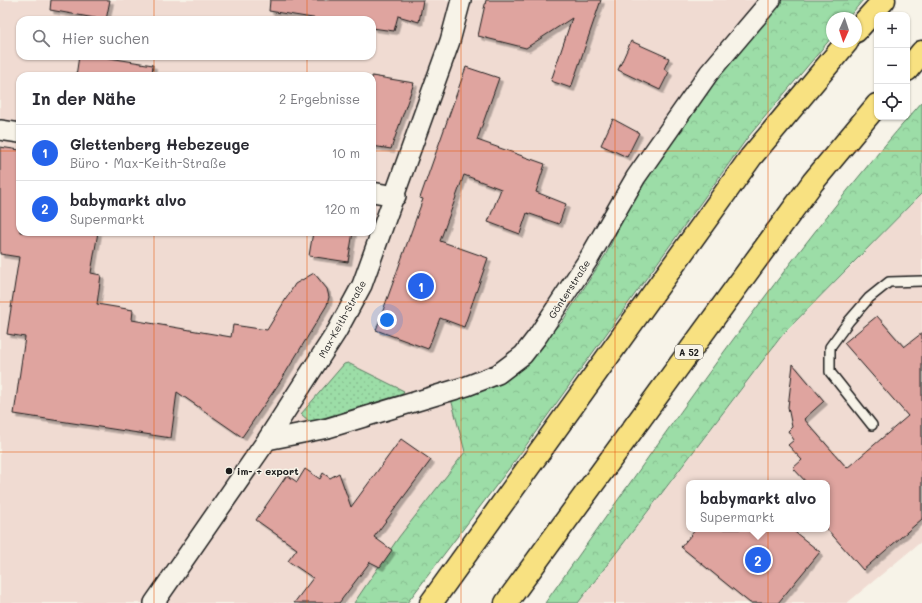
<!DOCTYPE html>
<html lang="de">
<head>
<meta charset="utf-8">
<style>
  body { margin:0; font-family:Mali,sans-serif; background:#f2f2f3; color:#2b2b33 }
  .controls { position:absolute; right:12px; top:12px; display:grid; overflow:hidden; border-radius:8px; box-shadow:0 1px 3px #0004 }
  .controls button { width:36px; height:36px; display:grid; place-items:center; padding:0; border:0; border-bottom:1px solid #e1e1e2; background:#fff; color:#2b2b33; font:20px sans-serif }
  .compass { position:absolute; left:826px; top:12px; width:36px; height:36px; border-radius:50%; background:#fff; box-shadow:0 1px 3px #0004; rotate:183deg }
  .you { position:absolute; left:387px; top:320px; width:14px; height:14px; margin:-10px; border:3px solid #fff; border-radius:50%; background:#1a73e8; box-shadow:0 0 0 6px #1a73e833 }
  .badge { display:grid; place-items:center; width:26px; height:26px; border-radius:50%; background:#2563eb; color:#fff; font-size:13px; font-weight:700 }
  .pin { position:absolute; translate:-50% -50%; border:2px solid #fff; box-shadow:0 1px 4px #0006 }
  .popup { position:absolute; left:686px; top:480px; width:144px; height:52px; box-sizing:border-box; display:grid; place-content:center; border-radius:8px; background:#fff; filter:drop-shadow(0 1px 3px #0005); font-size:13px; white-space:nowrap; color:#7c7c81 }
  .popup b { font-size:15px; color:#2b2b33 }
  .popup::after { content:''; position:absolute; left:50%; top:100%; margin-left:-8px; border:8px solid transparent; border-top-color:#fff }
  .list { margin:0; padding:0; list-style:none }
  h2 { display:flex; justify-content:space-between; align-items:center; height:52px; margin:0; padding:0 16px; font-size:17px }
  h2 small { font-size:13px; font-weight:400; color:#7c7c81 }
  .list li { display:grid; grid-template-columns:26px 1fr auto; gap:12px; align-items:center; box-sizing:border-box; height:56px; padding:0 16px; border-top:1px solid #e1e1e2 }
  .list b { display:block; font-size:15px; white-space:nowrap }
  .list p { margin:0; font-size:13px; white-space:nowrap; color:#7c7c81 }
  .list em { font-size:13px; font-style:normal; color:#7c7c81 }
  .icon { flex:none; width:22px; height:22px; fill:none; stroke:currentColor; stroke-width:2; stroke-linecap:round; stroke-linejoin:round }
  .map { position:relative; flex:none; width:922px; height:603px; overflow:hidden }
  .search { position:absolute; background:#fff; box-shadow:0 1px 3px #0004; left:16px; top:16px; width:360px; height:44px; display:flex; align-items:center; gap:10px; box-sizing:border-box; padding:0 14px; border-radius:12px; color:#7c7c81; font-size:15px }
  .panel { position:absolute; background:#fff; box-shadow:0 1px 3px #0004; left:16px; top:72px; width:360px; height:164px; border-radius:12px }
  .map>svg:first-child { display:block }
  .built { fill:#f0dbd2; fill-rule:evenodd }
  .grass { fill:url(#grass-dots); stroke:#5c7c62 }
  .forest { fill:url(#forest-crowns); stroke:#5c7c62 }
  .building { fill:#dfa49f; stroke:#1c1c1c; filter:url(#shadow) }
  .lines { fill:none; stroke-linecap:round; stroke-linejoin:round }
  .service-casing { stroke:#1c1c1c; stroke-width:12 }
  .minor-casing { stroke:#1c1c1c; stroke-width:22 }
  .motorway-casing { stroke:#1c1c1c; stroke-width:25 }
  .service { stroke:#f7f3e8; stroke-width:9 }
  .minor { stroke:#f7f3e8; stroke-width:19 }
  .motorway { stroke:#f8e181; stroke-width:22 }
  .grid { fill:none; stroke:#e8590c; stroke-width:1; stroke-opacity:0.55 }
  .poi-dot { fill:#1c1c1c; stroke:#f7f3e8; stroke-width:1.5 }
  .labels { text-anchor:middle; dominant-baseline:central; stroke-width:3; stroke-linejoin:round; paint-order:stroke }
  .shield { fill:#f7f3e8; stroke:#5e5c59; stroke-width:1 }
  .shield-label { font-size:9px; font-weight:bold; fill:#1c1c1c }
  .street-label { font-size:10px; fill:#1c1c1c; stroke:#f7f3e8 }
  .poi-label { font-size:10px; font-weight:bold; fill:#1c1c1c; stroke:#f7f3e8; text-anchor:start }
</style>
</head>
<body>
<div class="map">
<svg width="922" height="603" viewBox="0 0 922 603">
  <defs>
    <pattern id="grass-dots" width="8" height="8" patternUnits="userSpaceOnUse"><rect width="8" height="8" fill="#9cdda7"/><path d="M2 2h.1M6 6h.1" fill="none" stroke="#86bd8f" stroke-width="1.8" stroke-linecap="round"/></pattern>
    <pattern id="forest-crowns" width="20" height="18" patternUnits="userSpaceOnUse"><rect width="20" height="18" fill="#9cdda7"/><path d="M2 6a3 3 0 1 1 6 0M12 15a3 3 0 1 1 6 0" fill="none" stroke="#86bd8f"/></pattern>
    <filter id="shadow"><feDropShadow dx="3.5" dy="3.5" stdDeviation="0" flood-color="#0004"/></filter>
  </defs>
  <rect width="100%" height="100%" fill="#f7f3e8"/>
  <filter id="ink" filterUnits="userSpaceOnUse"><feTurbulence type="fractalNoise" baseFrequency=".025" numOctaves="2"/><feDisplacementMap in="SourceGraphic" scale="8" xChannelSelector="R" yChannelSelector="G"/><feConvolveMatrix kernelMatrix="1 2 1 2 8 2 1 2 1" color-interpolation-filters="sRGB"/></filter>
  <g filter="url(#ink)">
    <path class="built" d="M0 0H763L707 66 380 603H0ZM20 20H372V56H20ZM20 76H372V232H20Z
      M922 194V541L847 603H579L783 335ZM689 483H827V529H689Z"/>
    <path class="grass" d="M348 363 404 391 403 394 310 422 301 414 344 364Z"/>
    <path class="forest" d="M782 0H863L848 18H832V37L748 137 517 458 407 603H354L399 537 465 452 450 395 525 356 562 322 606 254 642 180 704 91Z
      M922 102V193L783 334 578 603H545C666 433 784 259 922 102Z"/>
    <path class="building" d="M51 0H110L106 20 50 10Z
      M270 0H423L419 22 398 16 394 31 372 28V20H325L269 11Z
      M486 0H601L571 88 551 81 572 18 526 48 478 36Z
      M631 41 669 58 664 69 669 72 660 90 618 70Z
      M79 56H97L153 65 152 76H76Z
      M466 67 499 78 477 140 545 164 536 192 566 204 559 224 527 213 520 234 488 222 501 189 464 175 440 241 488 258 464 327 440 318 428 349 376 330 423 199 420 198Z
      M372 76 414 83 391 149 372 146Z
      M613 119 639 133 627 157 601 145Z
      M0 147 20 150V232H98L91 273 101 275 97 304 133 310 132 320 231 337 233 325 267 330 295 284 314 273 327 289 329 297 327 305 280 382 242 437 177 392 171 438 14 414 25 337 7 334 19 257 0 254Z
      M313 232H353L348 262 309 256Z
      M877 316 904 347 922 333V519L863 570 827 529V483H807L793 468 802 460 788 445 794 440 788 431 792 427 788 407 793 364 824 401 804 419 847 468 908 416 844 343Z
      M401 439 431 460 374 537 392 550 380 567 370 562 339 603H294L313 578 288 561 297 549 256 520 287 475 297 482 305 469 320 479 323 473 330 478 339 473 351 507Z
      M696 529H791L820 552 778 603H750L681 547Z"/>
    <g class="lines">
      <defs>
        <path id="service" d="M872 425 830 372V347L849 321 869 298 889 282 922 281"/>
        <path id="minor" d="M0 130 20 133
          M372 192 396 196
          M267 440 328 428 467 386 498 374 523 355 537 337 588 260 636 177 709 73 771 0
          M154 603 267 440 337 331 362 285 450 41 461 0"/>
        <path id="motorway" d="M856 31 884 0
          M907 70 922 52
          M431 603 751 157 847 42
          M506 603 813 182 877 105"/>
      </defs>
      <use href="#service" class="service-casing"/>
      <use href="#minor" class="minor-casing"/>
      <use href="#motorway" class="motorway-casing"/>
      <use href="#service" class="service"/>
      <use href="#minor" class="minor"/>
      <use href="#motorway" class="motorway"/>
    </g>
  </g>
  <path class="grid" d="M154 0V20M307 0V20M461 0V603M615 0V603M768 0V603M154 56V76M307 56V76M0 151H20M372 151H922M154 232V603M307 232V603M0 302H922M0 452H922"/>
  <circle class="poi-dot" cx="229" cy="471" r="4"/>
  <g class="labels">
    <rect class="shield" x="675" y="345" width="28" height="14" rx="3"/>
    <g class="shield-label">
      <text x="689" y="352">A 52</text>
    </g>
    <g class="street-label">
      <text transform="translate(569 289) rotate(-57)">Gönterstraße</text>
      <text transform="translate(342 319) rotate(-61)">Max-Keith-Straße</text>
    </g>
    <g class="poi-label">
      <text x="237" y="471">im- + export</text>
    </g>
  </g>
</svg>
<div class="controls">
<button>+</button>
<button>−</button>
<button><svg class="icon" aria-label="locate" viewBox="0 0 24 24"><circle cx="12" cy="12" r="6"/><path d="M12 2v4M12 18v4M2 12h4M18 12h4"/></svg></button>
</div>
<svg class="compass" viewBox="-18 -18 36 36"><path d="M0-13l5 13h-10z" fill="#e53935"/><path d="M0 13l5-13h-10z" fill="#7c7c81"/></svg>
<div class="you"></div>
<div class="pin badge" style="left:421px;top:286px">1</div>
<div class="pin badge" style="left:758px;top:560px">2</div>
<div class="popup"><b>babymarkt alvo</b>Supermarkt</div>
<div class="search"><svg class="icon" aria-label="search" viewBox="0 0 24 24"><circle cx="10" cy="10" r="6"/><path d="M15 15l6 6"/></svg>Hier suchen</div>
<section class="panel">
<h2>In der Nähe<small>2 Ergebnisse</small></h2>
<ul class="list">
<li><span class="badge">1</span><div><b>Glettenberg Hebezeuge</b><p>Büro · Max-Keith-Straße</p></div><em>10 m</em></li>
<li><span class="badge">2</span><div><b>babymarkt alvo</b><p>Supermarkt</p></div><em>120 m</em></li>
</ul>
</section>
</div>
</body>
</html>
